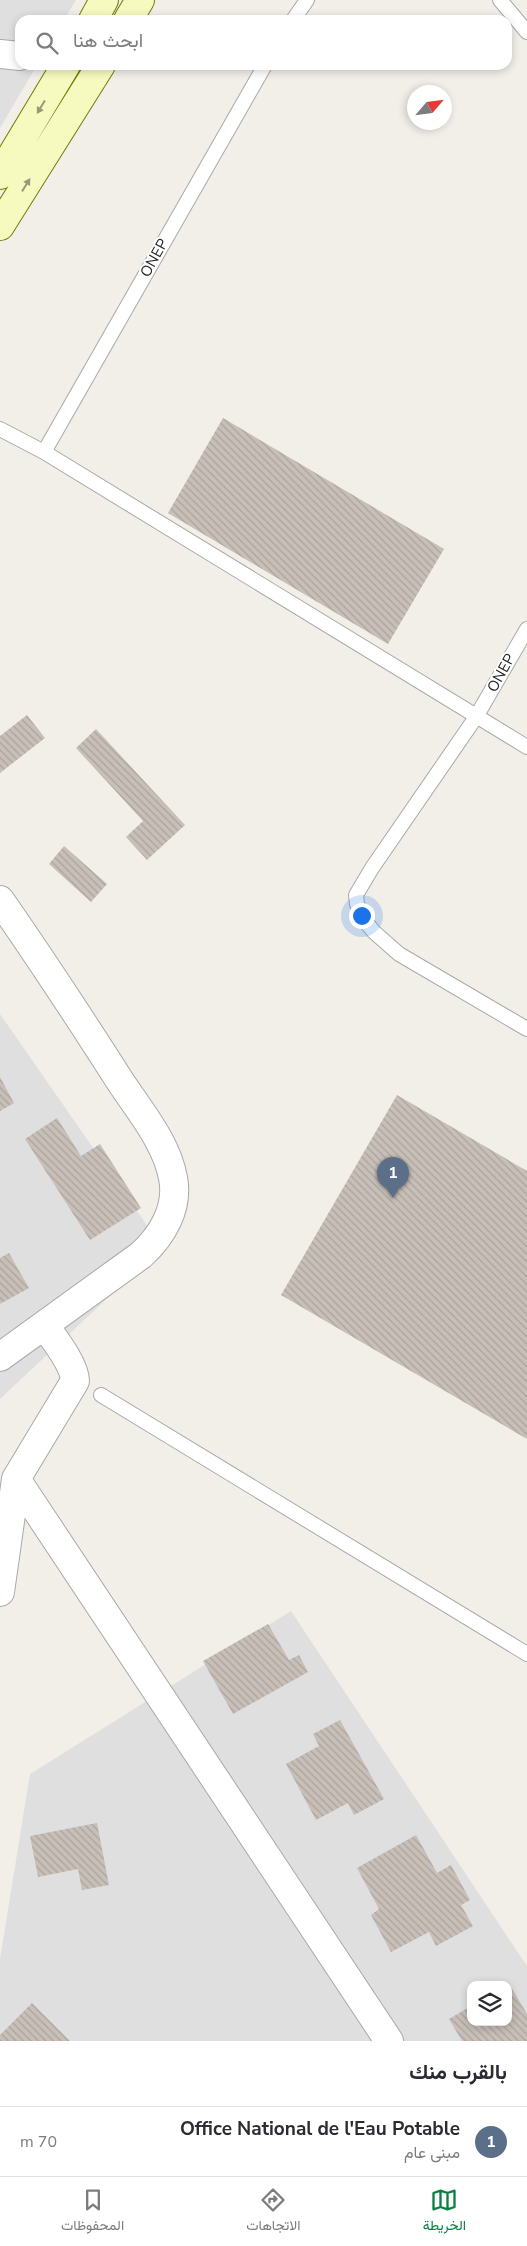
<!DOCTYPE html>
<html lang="ar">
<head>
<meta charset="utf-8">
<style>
  body { margin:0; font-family:"Nunito Sans",Vazirmatn,sans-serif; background:#f2f2f3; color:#2b2b33; direction:rtl }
  .controls { position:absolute; right:15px; bottom:15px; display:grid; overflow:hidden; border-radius:10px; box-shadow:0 2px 8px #0003 }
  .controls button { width:45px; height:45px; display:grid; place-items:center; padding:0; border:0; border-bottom:1px solid #e1e1e2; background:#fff; color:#2b2b33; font:25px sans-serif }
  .compass { position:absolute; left:407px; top:85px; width:45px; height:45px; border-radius:50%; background:#fff; box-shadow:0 2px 8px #0003; rotate:62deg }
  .you { position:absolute; left:361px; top:915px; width:18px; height:18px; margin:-12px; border:4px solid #fff; border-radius:50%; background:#1a73e8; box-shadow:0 0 0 8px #1a73e833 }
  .badge { display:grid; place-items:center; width:32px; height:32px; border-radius:50%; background:#0b8043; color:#fff; font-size:16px; font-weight:700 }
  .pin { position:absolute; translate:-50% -41px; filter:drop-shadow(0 1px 2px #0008) }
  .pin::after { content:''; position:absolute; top:26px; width:18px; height:15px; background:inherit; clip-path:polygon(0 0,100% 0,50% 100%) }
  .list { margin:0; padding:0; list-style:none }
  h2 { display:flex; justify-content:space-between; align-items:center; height:65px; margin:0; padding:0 20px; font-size:21px }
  h2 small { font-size:16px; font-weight:400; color:#7c7c81 }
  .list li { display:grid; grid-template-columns:32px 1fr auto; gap:15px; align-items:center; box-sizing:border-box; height:70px; padding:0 20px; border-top:1px solid #e1e1e2 }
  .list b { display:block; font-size:19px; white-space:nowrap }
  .list p { margin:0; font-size:16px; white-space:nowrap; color:#7c7c81 }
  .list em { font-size:16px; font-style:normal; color:#7c7c81 }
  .icon { flex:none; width:28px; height:28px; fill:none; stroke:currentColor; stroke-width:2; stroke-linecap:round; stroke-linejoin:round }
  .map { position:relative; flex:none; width:527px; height:2041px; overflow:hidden; direction:ltr }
  .search { position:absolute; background:#fff; box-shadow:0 2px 8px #0003; left:15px; right:15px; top:15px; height:55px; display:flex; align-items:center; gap:12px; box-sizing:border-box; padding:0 18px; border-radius:15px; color:#7c7c81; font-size:19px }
  .sheet { height:135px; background:#fff }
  nav { display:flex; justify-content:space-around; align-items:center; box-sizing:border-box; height:70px; border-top:1px solid #e1e1e2; background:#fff; font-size:14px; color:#7c7c81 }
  nav a { display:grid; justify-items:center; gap:2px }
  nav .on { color:#0b8043 }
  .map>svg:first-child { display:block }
  .residential { fill:#e0dfdf; fill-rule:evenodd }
  .building { fill:url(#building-back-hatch) }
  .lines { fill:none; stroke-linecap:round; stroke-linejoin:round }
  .lane-casing { stroke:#a9a9a9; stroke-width:16 }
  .street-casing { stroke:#a9a9a9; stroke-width:30 }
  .secondary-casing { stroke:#707d05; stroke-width:30 }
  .lane { stroke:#fff; stroke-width:14 }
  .street { stroke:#fff; stroke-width:28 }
  .secondary { stroke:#f7fabf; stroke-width:28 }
  .oneway { fill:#979978 }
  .labels { text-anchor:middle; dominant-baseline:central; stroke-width:4; stroke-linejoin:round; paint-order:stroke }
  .street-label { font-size:15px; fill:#222; stroke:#fff }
</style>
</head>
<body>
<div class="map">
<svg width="527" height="2041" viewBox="0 0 527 2041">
  <defs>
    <pattern id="building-back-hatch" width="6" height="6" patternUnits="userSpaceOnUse" patternTransform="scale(1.25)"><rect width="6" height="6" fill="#c7bfb8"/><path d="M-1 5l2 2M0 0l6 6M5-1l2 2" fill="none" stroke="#aba49e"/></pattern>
  </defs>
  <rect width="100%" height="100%" fill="#f2efe9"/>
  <path class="residential" d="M0 0H76L64 20H20V65H37L0 128Z
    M0 1014 162 1247 0 1399Z
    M291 1611 527 1966V2041H0V1959L30 1774ZM471 1985H508V2022H471Z"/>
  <path class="building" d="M223 418 444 549 388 644 168 513Z
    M27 715 45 738 0 773V736Z
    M96 729 185 825 147 860 126 837 143 821 76 748Z
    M64 846 107 884 91 902 49 864Z
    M0 1077 14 1103 0 1111Z
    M397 1095 527 1171V1439L281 1295Z
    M57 1118 81 1156 100 1144 141 1208 90 1240 25 1139Z
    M9 1253 29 1288 0 1304V1258Z
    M268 1624 289 1660 299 1655 308 1672 233 1714 203 1661Z
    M340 1720 384 1799 354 1815 348 1803 316 1820 286 1764 319 1746 313 1734Z
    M97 1823 109 1885 82 1890 78 1869 38 1877 30 1836Z
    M416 1835 437 1873 451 1865 470 1900 461 1905 473 1926 436 1946 429 1932 391 1952 371 1915 379 1909 357 1868Z
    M508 1982 527 2014V2041H462L449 2019 471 2006V2022H508Z
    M32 2003 70 2041H0V2035Z"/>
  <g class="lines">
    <defs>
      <path id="lane" d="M500 0 527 32
        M293 20 307 0
        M0 429 44 452 527 747
        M44 452 265 65
        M527 629 476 717 372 868 356 895 357 904 365 921 374 932 399 954 527 1029
        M101 1395 527 1654"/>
      <path id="street" d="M0 54 20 56
        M0 900C41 959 81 1020 120 1081 139 1110 167 1143 173 1178 179 1208 162 1236 141 1255L0 1357
        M16 1479 389 2041
        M0 1592 16 1479 75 1381C75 1365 54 1339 45 1326"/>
      <path id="secondary" d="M93 20 104 0
        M128 20 140 0
        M0 175 66 65
        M0 226 101 65"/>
    </defs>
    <use href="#lane" class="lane-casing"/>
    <use href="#street" class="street-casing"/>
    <use href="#secondary" class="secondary-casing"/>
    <use href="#lane" class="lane"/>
    <use href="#street" class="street"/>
    <use href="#secondary" class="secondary"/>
  </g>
  <defs><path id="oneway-solid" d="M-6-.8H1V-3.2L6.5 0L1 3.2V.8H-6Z" transform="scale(1.25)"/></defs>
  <g class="oneway">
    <use href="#oneway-solid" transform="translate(41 107) rotate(121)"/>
    <use href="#oneway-solid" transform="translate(26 185) rotate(-58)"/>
  </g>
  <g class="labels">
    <g class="street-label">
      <text transform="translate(154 258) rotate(-61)">ONEP</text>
      <text transform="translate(501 673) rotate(-61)">ONEP</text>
    </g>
  </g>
</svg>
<div class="controls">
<button><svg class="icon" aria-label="layers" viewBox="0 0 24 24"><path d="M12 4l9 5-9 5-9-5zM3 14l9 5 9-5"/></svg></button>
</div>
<svg class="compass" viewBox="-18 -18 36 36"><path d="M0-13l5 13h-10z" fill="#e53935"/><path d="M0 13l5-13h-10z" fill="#7c7c81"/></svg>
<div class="you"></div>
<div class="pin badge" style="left:393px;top:1198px;background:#5c6f8a">1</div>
<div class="search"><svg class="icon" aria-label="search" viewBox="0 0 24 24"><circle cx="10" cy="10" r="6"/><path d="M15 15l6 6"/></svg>ابحث هنا</div>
</div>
<section class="sheet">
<h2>بالقرب منك<small></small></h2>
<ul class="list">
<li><span class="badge" style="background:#5c6f8a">1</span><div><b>Office National de l'Eau Potable</b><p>مبنى عام</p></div><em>70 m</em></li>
</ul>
</section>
<nav>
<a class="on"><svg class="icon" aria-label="map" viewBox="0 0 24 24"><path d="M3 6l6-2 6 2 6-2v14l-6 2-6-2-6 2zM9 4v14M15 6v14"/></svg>الخريطة</a>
<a><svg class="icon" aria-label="directions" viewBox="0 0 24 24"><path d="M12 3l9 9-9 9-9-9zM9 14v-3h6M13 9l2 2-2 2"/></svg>الاتجاهات</a>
<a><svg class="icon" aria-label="saved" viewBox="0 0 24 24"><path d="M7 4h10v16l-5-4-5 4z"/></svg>المحفوظات</a>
</nav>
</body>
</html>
